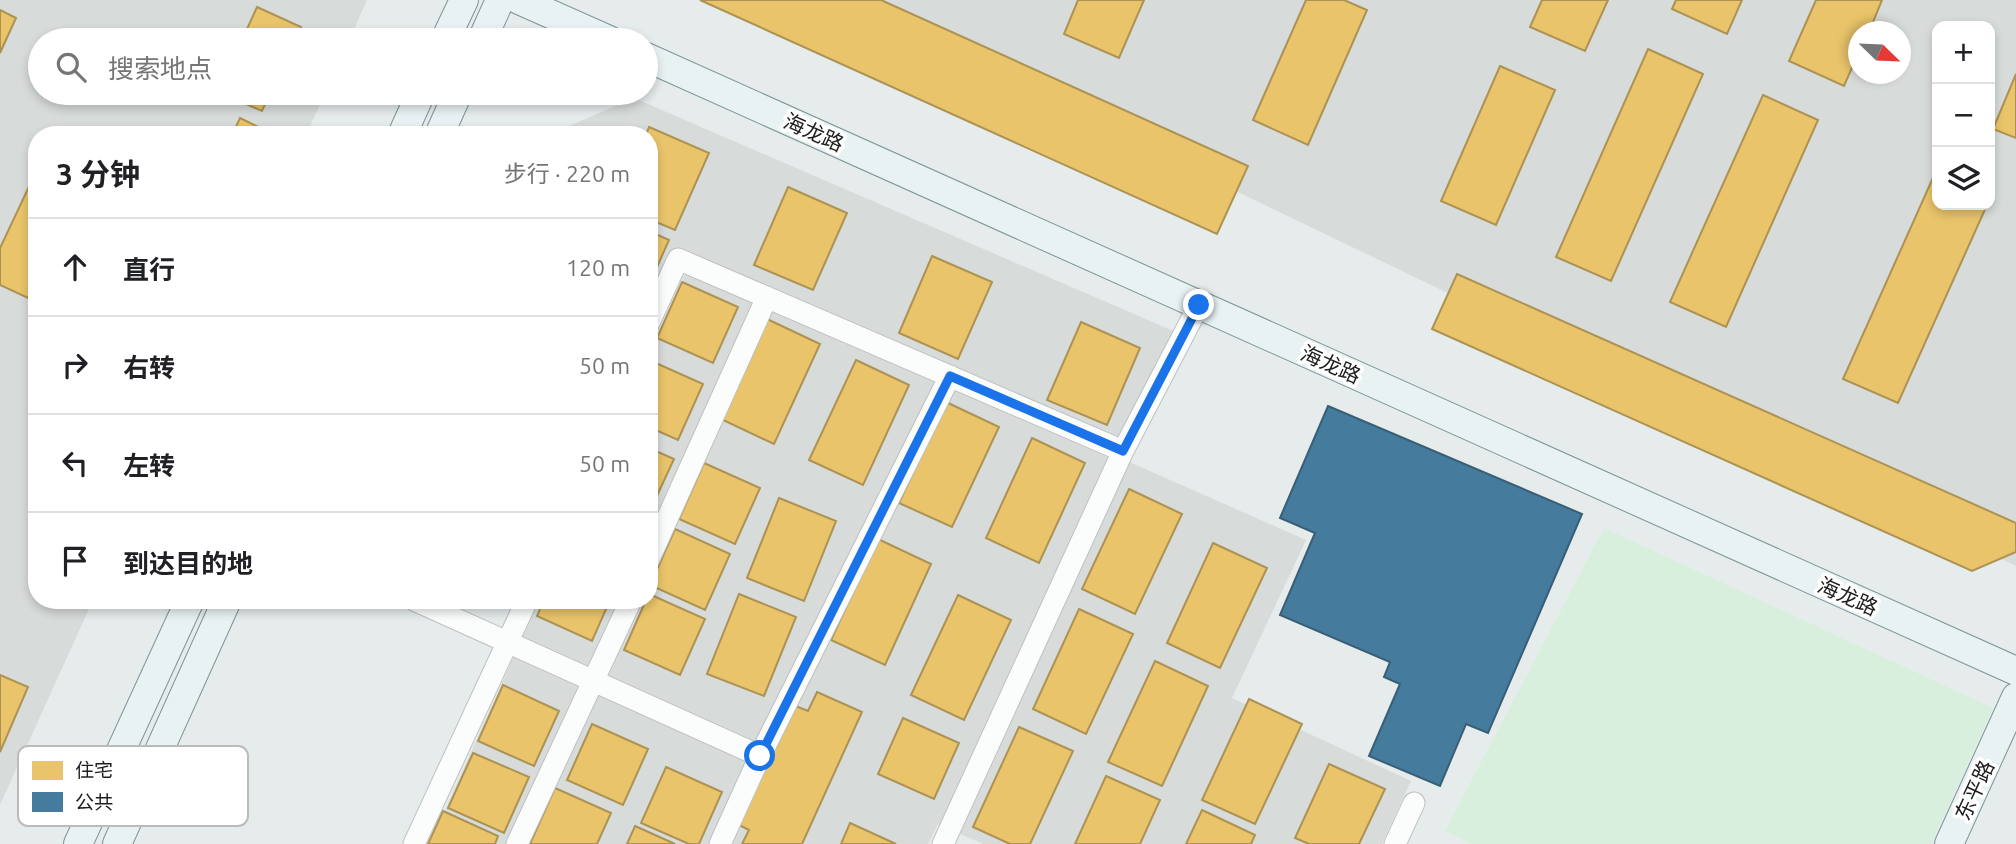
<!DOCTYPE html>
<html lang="zh">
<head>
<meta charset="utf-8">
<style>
  body { margin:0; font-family:Ubuntu,"Noto Sans SC",sans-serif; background:#f6f6f6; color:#202124 }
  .controls { position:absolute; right:21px; top:21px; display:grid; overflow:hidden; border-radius:14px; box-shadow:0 4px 10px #0003 }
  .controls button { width:63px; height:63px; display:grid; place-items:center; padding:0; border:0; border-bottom:2px solid #e0e0e0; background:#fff; color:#202124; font:35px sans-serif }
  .compass { position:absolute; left:1848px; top:21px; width:63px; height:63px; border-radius:50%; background:#fff; box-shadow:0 4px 10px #0003; rotate:113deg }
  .stop { position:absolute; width:21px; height:21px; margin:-16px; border:5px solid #1a73e8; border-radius:50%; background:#fff }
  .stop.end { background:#1a73e8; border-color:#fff; box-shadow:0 2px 7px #0008 }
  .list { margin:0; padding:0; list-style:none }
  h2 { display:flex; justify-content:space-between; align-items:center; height:91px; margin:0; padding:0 28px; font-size:30px }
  h2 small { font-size:23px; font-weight:400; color:#757577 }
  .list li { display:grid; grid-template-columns:46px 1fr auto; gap:21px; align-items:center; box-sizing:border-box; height:98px; padding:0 28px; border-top:2px solid #e0e0e0 }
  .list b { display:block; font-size:26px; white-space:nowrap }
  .list em { font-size:23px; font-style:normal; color:#757577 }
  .icon { flex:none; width:38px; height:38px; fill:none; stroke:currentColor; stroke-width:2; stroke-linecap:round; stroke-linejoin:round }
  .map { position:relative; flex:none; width:2016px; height:844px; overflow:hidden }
  .search { position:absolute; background:#fff; box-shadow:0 4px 10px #0003; left:28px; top:28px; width:630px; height:77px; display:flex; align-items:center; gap:18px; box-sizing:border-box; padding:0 24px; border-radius:38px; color:#757577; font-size:26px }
  .panel { position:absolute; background:#fff; box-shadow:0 4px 10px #0003; left:28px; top:126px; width:630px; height:483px; border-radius:28px }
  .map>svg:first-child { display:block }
  .residential { fill:#d7dbda; fill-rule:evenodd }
  .commercial { fill:#d9efde }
  .homes { fill:#e9c46a; stroke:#ac9253; stroke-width:2 }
  .public { fill:#457b9d; stroke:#395f77; stroke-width:2 }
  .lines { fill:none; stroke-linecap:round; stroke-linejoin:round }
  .street-casing { stroke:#bec1c1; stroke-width:23 }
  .secondary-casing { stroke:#7c9397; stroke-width:30 }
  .street { stroke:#fbfcfc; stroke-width:21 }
  .secondary { stroke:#e9f2f3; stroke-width:28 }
  .route { stroke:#1a73e8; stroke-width:9 }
  .labels { text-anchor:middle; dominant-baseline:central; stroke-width:7; stroke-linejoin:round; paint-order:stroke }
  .street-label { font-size:21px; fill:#1d1d1d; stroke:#fff }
  .key { fill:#fff; stroke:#bbb; stroke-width:2 }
  .key-label { font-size:19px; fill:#1d1d1d }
</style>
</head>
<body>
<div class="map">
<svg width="2016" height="844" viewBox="0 0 2016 844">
  <rect width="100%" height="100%" fill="#e5eceb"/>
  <path class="residential" d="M0 0H367L349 40H40V93H325L306 135H37V600H93L0 805Z
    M838 0H2016V566ZM1937 26H1990V205H1937ZM1858 32H1900V74H1858Z
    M634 98 1178 333 1129 448 671 251 649 301V135H548Z
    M688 267 1306 540 1232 698 1411 781 1382 844H983L938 824 928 844H430L539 600H649V353Z"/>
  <path class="commercial" d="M1604 528 1993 708 1931 844H1473L1445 831Z"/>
  <path class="homes" d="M700 0H881L1248 166 1217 234Z
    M1078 0H1144L1119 58 1064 34Z
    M1306 0H1344L1367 10 1308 145 1253 120Z
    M1542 0H1608L1585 51 1530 27Z
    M1676 0H1742L1727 34 1672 9Z
    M1816 0H1882L1869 32H1858V54L1844 86 1789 61Z
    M257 7 301 27 295 40H242Z
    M0 10 16 18 0 53Z
    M1648 49 1703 74 1611 281 1556 257Z
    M1500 66 1555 90 1496 225 1441 201Z
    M2016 74V138L1993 129Z
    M221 93H270L262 111Z
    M1763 95 1818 120 1726 327 1670 302Z
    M240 118 275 135H232Z
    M649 127 709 153 675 230 649 219V135H646Z
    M1936 171 1937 172V205H1987L1898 403 1843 379Z
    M33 178 37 180V279L28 298 0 285V248Z
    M788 187 847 213 813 290 754 265Z
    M649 231 669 240 649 285Z
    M932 256 992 282 958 359 899 333Z
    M1457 274 2016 523V552L1972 571 1432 329Z
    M682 282 738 307 713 363 657 338Z
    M767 319 820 344 774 444 721 419Z
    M1081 322 1140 348 1107 425 1047 400Z
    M649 360 703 384 678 440 649 427Z
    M856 360 909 385 863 485 809 460Z
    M946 402 999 427 952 527 899 503Z
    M1032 438 1085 463 1039 563 986 538Z
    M649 448 674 459 649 513Z
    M704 463 760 488 735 544 679 519Z
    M1129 489 1182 514 1135 614 1082 589Z
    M779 498 836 521 804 601 747 578Z
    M675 529 730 554 705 610 650 585Z
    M878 539 931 564 885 665 831 640Z
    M1213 543 1267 568 1220 668 1167 643Z
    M649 594 705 619 680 675 624 650 646 600H649Z
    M739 594 796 617 764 696 707 674Z
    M958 595 1011 620 964 720 911 695Z
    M544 600H610L592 641 537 616Z
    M1079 609 1133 634 1086 734 1033 709Z
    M1155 661 1208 686 1162 786 1108 762Z
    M0 675 28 687 0 752Z
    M503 685 559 711 534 766 478 741Z
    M817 692 862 712 802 844H742L749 830 739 825 793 705 808 711Z
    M1249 699 1302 724 1255 824 1202 800Z
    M903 718 959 743 934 799 878 774Z
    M592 724 648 749 623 805 567 780Z
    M1019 727 1073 751 1030 844H1010L973 827Z
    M473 753 529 777 504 833 448 808Z
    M1329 764 1385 789 1359 844H1309L1295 838Z
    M666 767 722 792 699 844H689L641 823Z
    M1106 776 1160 800 1140 844H1075Z
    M555 788 611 813 597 844H530Z
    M1202 810 1255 835 1251 844H1186Z
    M443 811 498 836 495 844H428Z
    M850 823 896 844H841Z
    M635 826 675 844H627Z"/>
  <path class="public" d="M1328 406 1582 514 1488 733 1466 724 1440 786 1369 756 1400 684 1384 677 1390 662 1280 615 1315 533 1280 518Z"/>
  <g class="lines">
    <defs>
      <path id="street" d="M649 323 678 259 1123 451
        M649 559 767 297
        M414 600 760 756
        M414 844 527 600
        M517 844 631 600
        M720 844 760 756 950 376
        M943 844 1123 451 1199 305
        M1395 844 1414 803"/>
      <path id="secondary" d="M519 0 609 40
        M445 40 464 0
        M482 40 500 0
        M646 57 2016 671
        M402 135 421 93
        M439 135 458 93
        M78 844 190 600
        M117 844 227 600
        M1949 844 2016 697"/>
    </defs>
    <use href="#street" class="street-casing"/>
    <use href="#secondary" class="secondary-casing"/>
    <use href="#street" class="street"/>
    <use href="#secondary" class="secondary"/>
  </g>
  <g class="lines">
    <path class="route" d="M760 756 950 376 1123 451 1199 305"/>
  </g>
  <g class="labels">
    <g class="street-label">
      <text transform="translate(814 132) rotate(24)">海龙路</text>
      <text transform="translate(1331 364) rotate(24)">海龙路</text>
      <text transform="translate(1848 596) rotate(24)">海龙路</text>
      <text transform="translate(1974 790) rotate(-65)">东平路</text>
    </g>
  </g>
  <rect x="18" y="746" width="230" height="80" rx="10" class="key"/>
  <rect x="32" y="761" width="31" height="19" fill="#e9c46a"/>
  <rect x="32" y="792" width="31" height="20" fill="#457b9d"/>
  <g class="key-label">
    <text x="75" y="777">住宅</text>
    <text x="75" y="809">公共</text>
  </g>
</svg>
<div class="controls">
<button>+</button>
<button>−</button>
<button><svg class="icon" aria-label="layers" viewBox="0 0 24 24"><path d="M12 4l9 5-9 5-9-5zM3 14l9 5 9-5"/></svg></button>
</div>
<svg class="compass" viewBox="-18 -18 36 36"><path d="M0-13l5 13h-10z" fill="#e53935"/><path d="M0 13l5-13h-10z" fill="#757577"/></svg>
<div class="stop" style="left:760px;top:756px"></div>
<div class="stop end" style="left:1199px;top:305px"></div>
<div class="search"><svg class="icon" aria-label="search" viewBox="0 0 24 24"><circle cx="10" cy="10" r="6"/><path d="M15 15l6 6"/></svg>搜索地点</div>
<section class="panel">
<h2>3 分钟<small>步行 · 220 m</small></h2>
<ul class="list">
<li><svg class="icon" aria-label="ahead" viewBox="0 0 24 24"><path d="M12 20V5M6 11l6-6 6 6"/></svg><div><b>直行</b></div><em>120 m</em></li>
<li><svg class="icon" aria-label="right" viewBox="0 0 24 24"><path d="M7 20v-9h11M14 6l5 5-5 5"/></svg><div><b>右转</b></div><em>50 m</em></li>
<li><svg class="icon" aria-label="left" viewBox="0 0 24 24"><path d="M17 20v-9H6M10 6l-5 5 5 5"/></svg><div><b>左转</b></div><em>50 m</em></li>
<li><svg class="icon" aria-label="arrive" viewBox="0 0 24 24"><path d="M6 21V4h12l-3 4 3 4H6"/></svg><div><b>到达目的地</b></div></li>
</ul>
</section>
</div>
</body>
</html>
